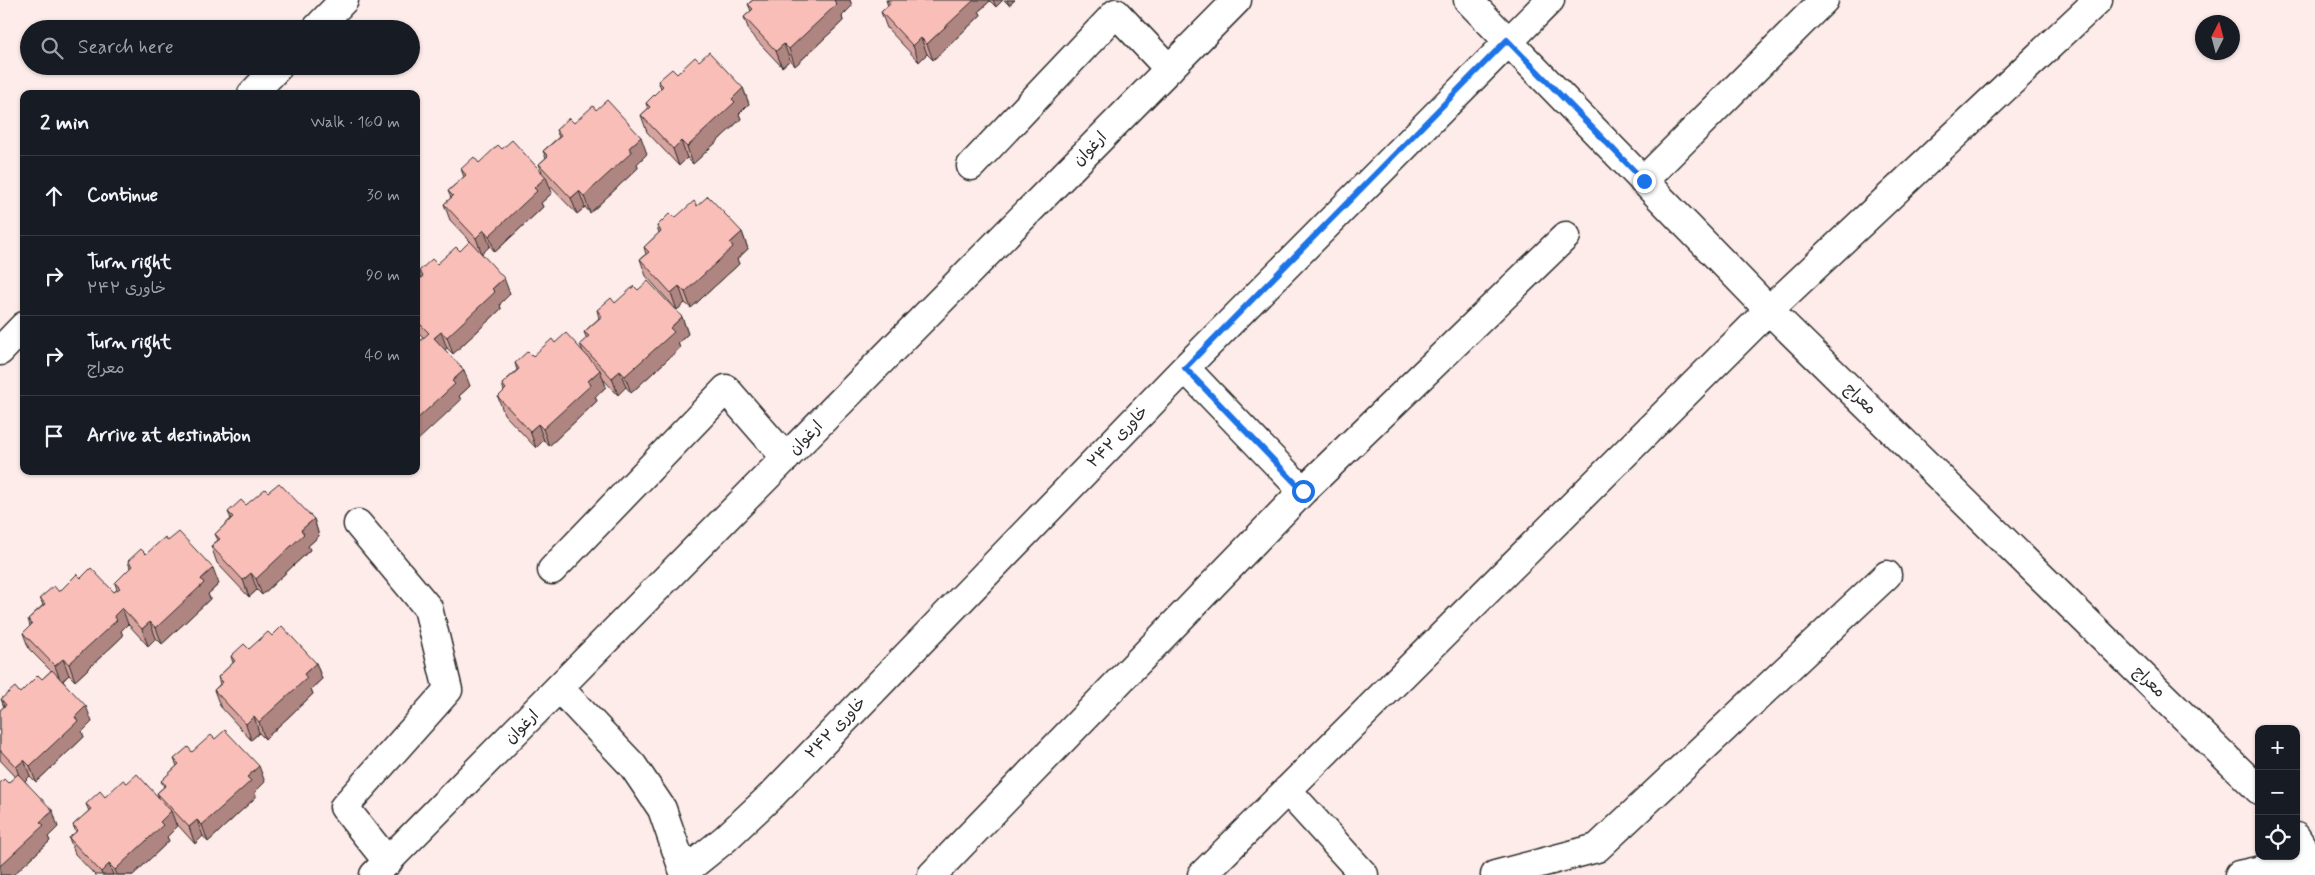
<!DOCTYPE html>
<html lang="en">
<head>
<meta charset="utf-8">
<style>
  body { margin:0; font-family:Mynerve,"Playpen Sans Arabic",sans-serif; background:#20242c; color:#f1f3f6 }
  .controls { position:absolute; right:15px; bottom:15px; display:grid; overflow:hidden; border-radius:10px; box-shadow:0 1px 4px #0004 }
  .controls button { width:45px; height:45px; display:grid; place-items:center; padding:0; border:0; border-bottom:1px solid #363941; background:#171b24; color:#f1f3f6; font:25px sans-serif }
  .compass { position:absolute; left:2195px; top:15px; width:45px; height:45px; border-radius:50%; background:#171b24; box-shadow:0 1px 4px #0004; rotate:6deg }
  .stop { position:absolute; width:15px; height:15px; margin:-11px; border:4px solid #1a73e8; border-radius:50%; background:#fff }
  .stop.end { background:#1a73e8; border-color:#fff; box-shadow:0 1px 5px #0008 }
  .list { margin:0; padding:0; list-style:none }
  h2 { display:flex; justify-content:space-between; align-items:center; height:65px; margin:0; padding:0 20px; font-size:21px }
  h2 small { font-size:16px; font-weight:400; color:#9ea1a6 }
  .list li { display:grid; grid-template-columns:32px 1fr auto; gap:15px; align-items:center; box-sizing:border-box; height:80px; padding:0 20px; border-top:1px solid #363941 }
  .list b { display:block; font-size:19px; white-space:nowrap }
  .list p { margin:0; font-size:16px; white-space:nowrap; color:#9ea1a6 }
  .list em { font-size:16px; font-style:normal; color:#9ea1a6 }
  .icon { flex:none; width:28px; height:28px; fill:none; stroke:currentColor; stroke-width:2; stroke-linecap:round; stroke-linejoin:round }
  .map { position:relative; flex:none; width:2315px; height:875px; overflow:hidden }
  .search { position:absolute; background:#171b24; box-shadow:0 1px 4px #0004; left:20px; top:20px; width:400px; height:55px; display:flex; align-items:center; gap:12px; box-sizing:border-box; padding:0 18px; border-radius:28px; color:#9ea1a6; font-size:19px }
  .panel { position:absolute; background:#171b24; box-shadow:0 1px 4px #0004; left:20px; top:90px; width:400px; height:385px; border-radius:10px }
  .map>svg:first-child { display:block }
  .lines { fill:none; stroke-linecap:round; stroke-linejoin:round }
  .minor-casing { stroke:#2b2b2b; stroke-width:31 }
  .major-casing { stroke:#2b2b2b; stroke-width:31 }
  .highway-casing { stroke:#2b2b2b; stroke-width:31 }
  .minor { stroke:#fff; stroke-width:28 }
  .major { stroke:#fff; stroke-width:28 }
  .highway { stroke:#fff; stroke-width:28 }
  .wall { fill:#d7a39e; stroke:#2b2b2b }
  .shaded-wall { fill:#af8581; stroke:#2b2b2b }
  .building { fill:#fabeb8; stroke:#2b2b2b }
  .route { stroke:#1a73e8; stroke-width:6 }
  .labels { text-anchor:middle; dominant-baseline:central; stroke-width:4; stroke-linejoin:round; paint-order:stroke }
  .street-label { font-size:16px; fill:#2b2b2b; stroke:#fff }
</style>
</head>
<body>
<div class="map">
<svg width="2315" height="875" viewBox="0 0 2315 875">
  <rect width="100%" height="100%" fill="#feecea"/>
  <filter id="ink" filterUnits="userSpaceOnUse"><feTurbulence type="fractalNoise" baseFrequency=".02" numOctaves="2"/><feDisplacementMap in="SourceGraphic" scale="10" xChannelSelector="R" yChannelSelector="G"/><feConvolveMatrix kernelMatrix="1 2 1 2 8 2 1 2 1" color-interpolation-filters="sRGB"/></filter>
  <g filter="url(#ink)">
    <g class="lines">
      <defs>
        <path id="minor" d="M1468 0 1769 310 2259 790
          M971 166 1116 13 1169 69
          M1643 181 1824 0
          M1185 368 1303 491
          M358 524 428 608 448 690 344 807 388 862
          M552 570 726 389 786 458
          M560 689 633 766 662 809 685 875
          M1287 790 1364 875
          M2296 837 2315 867
          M684 872 725 839 773 794 1185 368 1550 0
          M932 875 1303 491 1566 236
          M1202 875 1769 310 2098 0
          M1495 875 1597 848 1887 575
          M2239 875 2311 859"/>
        <path id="major" d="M374 875 1237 0"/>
        <path id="highway" d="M316 29 344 0
          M252 94 279 66
          M0 351 24 326"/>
      </defs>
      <use href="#minor" class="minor-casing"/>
      <use href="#major" class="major-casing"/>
      <use href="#highway" class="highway-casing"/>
      <use href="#minor" class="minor"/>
      <use href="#major" class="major"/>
      <use href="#highway" class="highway"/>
    </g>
    <path class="wall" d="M753 0H850L852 6 842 16 843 21 795 66 790 60 782 67 750 33 744 17 751 11 748 4Z
      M886 0H1003L996 7 990 1 979 11 981 15 933 60 927 54 919 62 887 28 881 12 888 6Z
      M1004 0H1015L1009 5Z
      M699 61 743 88 749 104 739 114 741 119 693 164 687 158 679 166 647 132 641 115 648 109 646 103 661 88 658 81 677 74Z
      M596 110 647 154 637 164 638 168 590 213 585 207 577 214 549 185 552 193 541 203 543 207 495 252 490 246 482 254 510 294 500 304 501 309 453 354 447 348 445 350 470 386 459 396 461 400 419 342 424 338 416 330V283L421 278 419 271 437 264 460 251 470 241 450 220 444 204 451 198 448 191 464 177 461 169 479 163 502 149 542 172 539 164 546 158 543 151 559 137 556 130 574 123Z
      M697 206 742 232 748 249 737 259 739 264 691 308 685 303 677 310 646 276 640 259 646 254 644 247 659 233 657 226 675 218Z
      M638 290 682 317 688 334 678 343 680 348 631 393 626 387 618 395 603 379 606 387 595 397 597 401 549 446 544 440 536 448 504 414 498 397 504 391 502 384 517 370 515 363 533 356 555 343 583 352 580 344 587 339 584 332 599 318 597 310 615 303Z
      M268 492 314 519 319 536 308 546 310 550 262 595 257 590 249 597 217 563 211 546 218 540 215 534 231 519 228 512 246 505Z
      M168 541 219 584 208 594 210 599 162 644 156 638 148 646 128 624 121 631 123 636 75 681 69 675 63 681 92 722 82 732 84 737 36 782 30 776 25 781 58 827 48 837 50 841 13 875H0L8 783 16 777 0 760V710L4 707 1 699 20 693 42 679 51 671 29 649 23 633 30 626 28 619 43 605 40 598 59 592H114L117 590 115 583 130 568 128 561 146 554Z
      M272 636 316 663 322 679 311 689 313 694 265 739 259 733 251 740 220 706 214 690 220 684 218 677 233 663 231 656 249 649Z
      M215 739 265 782 255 792 256 797 208 842 203 836 195 844 176 823 177 827 167 837 169 841 133 875H95L75 854 69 838 76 832 73 825 89 811 86 804 105 797 127 783 159 797 157 793 164 787 161 781 177 766 174 759 192 752Z"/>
    <path class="shaded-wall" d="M835 0H850L852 6 842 16 843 21 795 66 789 49Z
      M973 0H989L990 1 979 11 981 15 933 60 927 44Z
      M993 0H1003L996 7Z
      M1007 0H1015L1009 5Z
      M921 38 927 54 919 62 913 46Z
      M784 44 790 60 782 67 776 51Z
      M743 88 749 104 739 114 741 119 693 164 687 147 732 99Z
      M641 137 647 154 637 164 638 168 590 213 584 196 629 148Z
      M681 141 687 158 679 166 673 149Z
      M546 177 552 193 541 203 543 207 495 252 489 236 534 188Z
      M579 191 585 207 577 214 571 198Z
      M484 230 490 246 482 254 476 238Z
      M742 232 748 249 737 259 739 264 691 308 685 292 730 243Z
      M504 278 510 294 500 304 501 309 453 354 447 337 492 289Z
      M679 286 685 303 677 310 671 293Z
      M682 317 688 334 678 343 680 348 631 393 625 376 670 328Z
      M441 332 447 348 440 354 434 338Z
      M464 370 470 386 459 396 461 400 416 442V420L452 381Z
      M600 370 606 387 595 397 597 401 549 446 543 429 588 381Z
      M620 371 626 387 618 395 612 378Z
      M538 424 544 440 536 448 530 431Z
      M314 519 319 536 308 546 310 550 262 595 256 579 301 530Z
      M213 568 219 584 208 594 210 599 162 644 156 628 201 579Z
      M251 573 257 590 249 597 243 580Z
      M122 608 128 624 121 631 123 636 75 681 69 664 114 616Z
      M150 622 156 638 148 646 142 629Z
      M63 659 69 675 61 682 55 666Z
      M316 663 322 679 311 689 313 694 265 739 259 722 304 674Z
      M86 706 92 722 82 732 84 737 36 782 30 766 75 717Z
      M254 716 259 733 251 740 246 724Z
      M24 760 30 776 22 784 16 767Z
      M259 766 265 782 255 792 256 797 208 842 202 825 247 777Z
      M53 811 58 827 48 837 50 841 13 875H0V866L40 822Z
      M171 811 177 827 167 837 169 841 133 875H117L115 870 160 822Z
      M197 820 203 836 195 844 189 827Z
      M109 864 113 875H102L101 872Z"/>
    <path class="building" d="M753 0H835L834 1 837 4 789 49 784 44 776 51 744 17 753 9 748 4Z
      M887 0H974L927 44 921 38 913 46 881 12 890 4Z
      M709 52 743 88 732 99 735 102 687 147 681 141 673 149 641 115 650 107 646 103 663 86 658 81 672 69 677 74 695 57 699 61Z
      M607 100 641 137 629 148 632 152 584 196 579 191 571 198 539 164 548 156 543 151 561 136 556 130 569 118 574 123 593 106 596 110Z
      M512 140 546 177 534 188 537 191 489 236 484 230 476 238 444 204 453 196 448 191 466 175 461 169 474 157 479 163 498 145 502 149Z
      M708 196 742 232 730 243 733 247 685 292 679 286 671 293 640 259 649 252 644 247 661 231 657 226 670 213 675 218 694 201 697 206Z
      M470 241 504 278 492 289 495 292 447 337 441 332 434 338 464 370 452 381 455 384 416 420V339L419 342 429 333 416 320V283L423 276 419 271 432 259 437 264 456 247 460 251Z
      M648 281 682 317 670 328 674 332 625 376 620 371 612 378 580 344 589 336 584 332 602 316 597 310 611 298 615 303 634 286 638 290Z
      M566 333 600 370 588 381 591 385 543 429 538 424 530 431 498 397 506 389 502 384 519 369 515 363 528 351 533 356 552 339 555 343Z
      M279 483 314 519 301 530 304 534 256 579 251 573 243 580 211 546 220 539 215 534 233 517 228 512 241 500 246 505 265 489 268 492Z
      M179 532 213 568 201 579 204 583 156 628 150 622 142 629 122 608 114 616 117 620 69 664 63 659 55 666 23 633 32 624 28 619 45 604 40 598 54 586 59 592 77 574 81 578 91 568 114 592 120 588 115 583 132 566 128 561 141 549 146 554 165 537 168 541Z
      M282 626 316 663 304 674 307 678 259 722 254 716 246 724 214 690 223 682 218 677 235 661 231 656 244 644 249 649 268 632 272 636Z
      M52 670 86 706 75 717 78 721 30 766 24 760 16 767 0 750V710L6 705 1 699 15 687 20 693 38 675 42 679Z
      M225 730 259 766 247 777 251 781 202 825 197 820 189 827 157 793 166 785 161 781 179 764 174 759 188 747 192 752 211 735 215 739Z
      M18 774 53 811 40 822 44 825 0 866V783L4 779 8 783Z
      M137 774 171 811 160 822 163 825 115 870 109 864 101 872 69 838 78 830 73 825 91 809 86 804 100 791 105 797 123 780 127 783Z"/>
  </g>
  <g class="lines" filter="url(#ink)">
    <path class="route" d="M1303 491 1185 368 1507 40 1644 181"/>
  </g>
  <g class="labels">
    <g class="street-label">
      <text transform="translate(1090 149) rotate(-46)">ارغوان</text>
      <text transform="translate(1860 399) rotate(44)">معراج</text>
      <text transform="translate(1118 437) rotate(-46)">۲۴۲ خاوری</text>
      <text transform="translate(806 438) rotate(-46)">ارغوان</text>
      <text transform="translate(2149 682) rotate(44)">معراج</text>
      <text transform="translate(522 727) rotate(-45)">ارغوان</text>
      <text transform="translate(836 728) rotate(-46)">۲۴۲ خاوری</text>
    </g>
  </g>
</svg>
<div class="controls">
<button>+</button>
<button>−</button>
<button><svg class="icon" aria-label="locate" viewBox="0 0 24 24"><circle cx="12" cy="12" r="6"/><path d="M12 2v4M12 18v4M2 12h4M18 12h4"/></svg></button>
</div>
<svg class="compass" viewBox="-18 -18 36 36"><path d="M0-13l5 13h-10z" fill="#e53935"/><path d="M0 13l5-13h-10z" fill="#9ea1a6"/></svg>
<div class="stop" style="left:1303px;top:491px"></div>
<div class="stop end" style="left:1644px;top:181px"></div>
<div class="search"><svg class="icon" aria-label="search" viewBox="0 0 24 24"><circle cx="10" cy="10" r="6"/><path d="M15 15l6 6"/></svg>Search here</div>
<section class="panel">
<h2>2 min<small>Walk · 160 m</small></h2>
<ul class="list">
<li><svg class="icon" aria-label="ahead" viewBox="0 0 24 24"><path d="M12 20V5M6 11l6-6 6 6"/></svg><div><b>Continue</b></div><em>30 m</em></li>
<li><svg class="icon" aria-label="right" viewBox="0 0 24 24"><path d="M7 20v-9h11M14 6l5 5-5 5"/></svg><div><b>Turn right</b><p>۲۴۲ خاوری</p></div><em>90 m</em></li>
<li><svg class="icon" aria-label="right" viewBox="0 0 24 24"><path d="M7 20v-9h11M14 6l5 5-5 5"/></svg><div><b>Turn right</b><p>معراج</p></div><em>40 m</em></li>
<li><svg class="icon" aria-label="arrive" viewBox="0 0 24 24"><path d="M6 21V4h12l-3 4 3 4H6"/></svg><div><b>Arrive at destination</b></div></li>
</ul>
</section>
</div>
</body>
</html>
